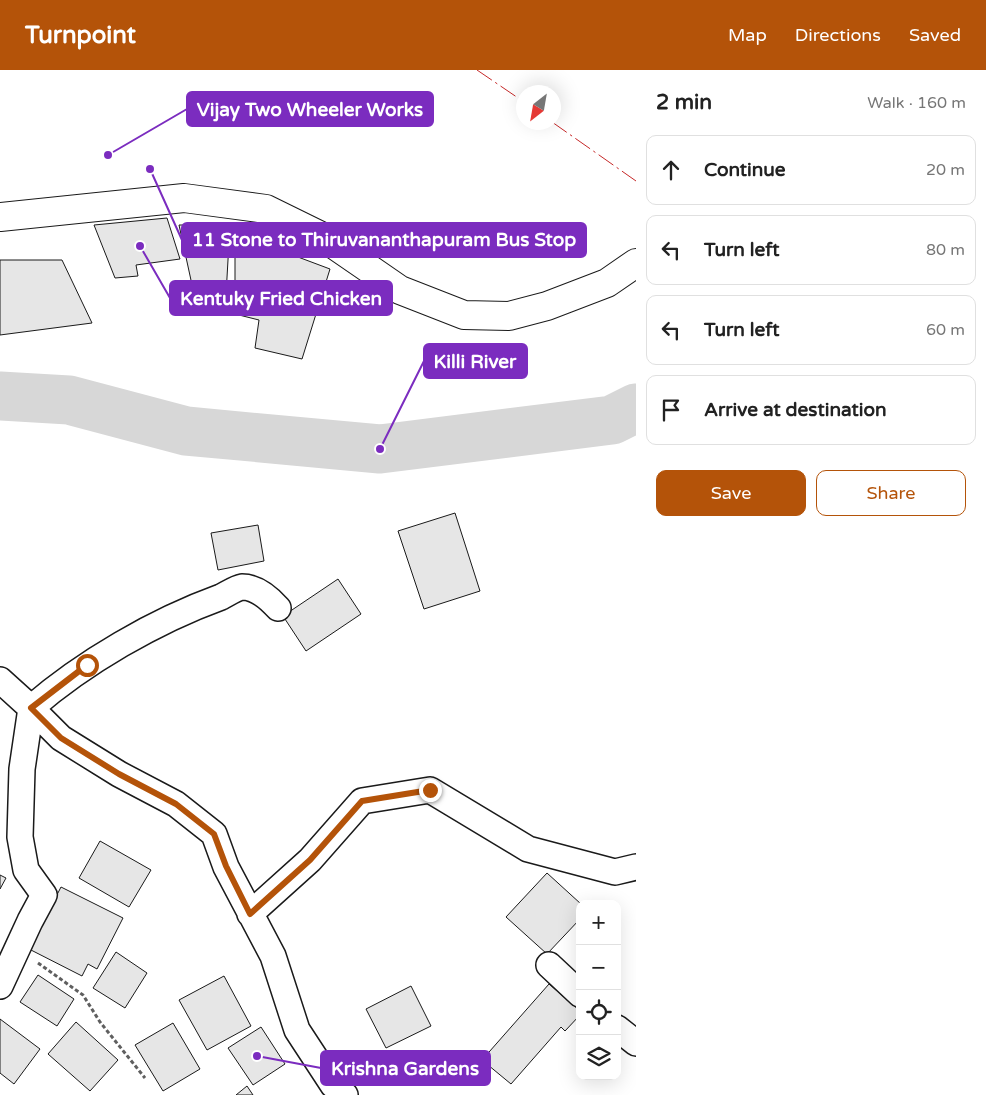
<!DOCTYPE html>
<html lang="en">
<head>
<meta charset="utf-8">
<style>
  body { margin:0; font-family:"Varela Round",sans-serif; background:#f6f6f6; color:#222 }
  .controls { position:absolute; right:15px; bottom:15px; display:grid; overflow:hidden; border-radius:10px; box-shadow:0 5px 20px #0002 }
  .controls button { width:45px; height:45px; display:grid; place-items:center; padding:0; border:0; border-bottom:1px solid #e0e0e0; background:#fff; color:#222; font:25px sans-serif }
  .compass { position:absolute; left:516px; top:15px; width:45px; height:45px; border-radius:50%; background:#fff; box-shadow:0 5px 20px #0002; rotate:211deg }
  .stop { position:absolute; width:15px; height:15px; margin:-11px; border:4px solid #b45309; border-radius:50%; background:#fff }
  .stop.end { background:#b45309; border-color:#fff; box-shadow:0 1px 5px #0008 }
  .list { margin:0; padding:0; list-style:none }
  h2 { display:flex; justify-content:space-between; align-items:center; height:65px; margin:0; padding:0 20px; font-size:21px }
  h2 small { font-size:16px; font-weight:400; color:#767676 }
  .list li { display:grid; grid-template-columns:32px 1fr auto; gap:15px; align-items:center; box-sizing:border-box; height:70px; margin:0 10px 10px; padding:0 10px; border:1px solid #e0e0e0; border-radius:10px }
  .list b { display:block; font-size:19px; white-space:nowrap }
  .list em { font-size:16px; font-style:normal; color:#767676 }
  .actions { display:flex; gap:10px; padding:15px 20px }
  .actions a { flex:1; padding:11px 0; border:1px solid #b45309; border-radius:10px; text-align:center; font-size:18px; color:#b45309 }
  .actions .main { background:#b45309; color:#fff }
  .icon { flex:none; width:28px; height:28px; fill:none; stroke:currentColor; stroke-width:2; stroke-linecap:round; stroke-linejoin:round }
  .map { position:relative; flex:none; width:636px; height:1025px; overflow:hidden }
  header { display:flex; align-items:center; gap:30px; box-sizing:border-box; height:70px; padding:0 25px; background:#b45309; color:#fff }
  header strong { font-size:24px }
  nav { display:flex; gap:28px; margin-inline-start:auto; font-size:18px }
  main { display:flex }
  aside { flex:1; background:#fff }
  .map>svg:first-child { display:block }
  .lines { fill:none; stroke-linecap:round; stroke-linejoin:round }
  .river { stroke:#d7d7d7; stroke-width:49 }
  .building { fill:#e6e6e6; stroke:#1a1a1a }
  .minor-casing { stroke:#1a1a1a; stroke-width:28 }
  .primary-casing { stroke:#1a1a1a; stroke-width:30 }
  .path { stroke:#5f5f5f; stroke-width:3; stroke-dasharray:4 2.5; stroke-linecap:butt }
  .minor { stroke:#fff; stroke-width:25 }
  .primary { stroke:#fff; stroke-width:28 }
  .power { stroke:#c62828; stroke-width:1; stroke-dasharray:18 4 2.5 4; stroke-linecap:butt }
  .route { stroke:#b45309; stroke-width:6 }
  .leader { fill:none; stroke:#7b2cbf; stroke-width:2 }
  .callout-dot { fill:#7b2cbf; stroke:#fff; stroke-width:2 }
  .callout { fill:#7b2cbf; stroke:#7b2cbf; stroke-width:2 }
  .callout-label { font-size:19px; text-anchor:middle; font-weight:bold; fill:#fff }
</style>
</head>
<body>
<header>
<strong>Turnpoint</strong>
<nav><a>Map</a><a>Directions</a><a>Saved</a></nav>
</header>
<main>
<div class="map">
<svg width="636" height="1025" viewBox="0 0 636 1025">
  <rect width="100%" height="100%" fill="#fff"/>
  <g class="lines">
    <path class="river" d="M0 326 69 330 186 361 380 379 612 350 636 338"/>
  </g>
  <path class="building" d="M167 148 180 189 136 195 138 206 115 208 94 155Z
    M179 155H230L226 225 194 224Z
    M238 155 271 161 266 175 330 199 302 289 255 278 259 250 235 244V180Z
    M0 190H62L92 253 0 265Z
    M455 443 480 521 424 539 398 461Z
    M258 455 264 491 218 500 211 463Z
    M338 509 361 544 306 581 283 546Z
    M100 771 151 800 129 837 79 808Z
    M547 803 581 834 580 849 547 884 506 847Z
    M0 805 6 808 0 819Z
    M61 817 123 848 97 899 88 894 82 906 29 879Z
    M116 882 147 903 125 938 93 918Z
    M38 905 74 929 57 956 20 932Z
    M224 906 251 956 207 980 179 930Z
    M549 914 580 941V945L565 961 561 957 511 1014 482 990Z
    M411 916 431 956 386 978 366 939Z
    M0 949 40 979 14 1014 0 1003Z
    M76 952 118 990 90 1021 48 984Z
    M173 953 200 999 163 1021 135 975Z
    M261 957 285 994 253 1015 228 978Z
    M247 1016 253 1025H236Z"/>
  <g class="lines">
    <defs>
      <path id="minor" d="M278 538C269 528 256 517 242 517 236 518 227 524 221 527 155 551 84 592 31 638L61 668 119 704 176 734 214 764 226 797 273 886 297 960 333 1015 345 1025
        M0 610 31 638 22 699 20 767 26 800 44 825 30 851 0 916
        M250 844 310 790 362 731 430 720 528 779 615 802 636 797
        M549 895 580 924
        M617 958 636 973"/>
      <path id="primary" d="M0 147 184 128 266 139 323 167 400 220 464 245 509 246 547 236 607 213 636 193"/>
    </defs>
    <use href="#minor" class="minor-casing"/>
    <use href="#primary" class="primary-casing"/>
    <path class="path" d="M38 893 83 925 100 952 145 1008"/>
    <use href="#minor" class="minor"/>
    <use href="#primary" class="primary"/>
    <path class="power" d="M477 0 524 32
      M552 52 636 111"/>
  </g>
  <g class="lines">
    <path class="route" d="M87 595 31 638 61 668 119 704 176 734 214 764 226 796 250 844 310 790 362 731 430 720"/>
  </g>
  <path class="leader" d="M108 85L187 39M150 99L182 170M140 176L170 228M380 379L424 291M257 986L321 998"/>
  <g class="callout-dot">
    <circle cx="108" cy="85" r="5"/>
    <circle cx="150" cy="99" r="5"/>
    <circle cx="140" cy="176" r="5"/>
    <circle cx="380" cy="379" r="5"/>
    <circle cx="257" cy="986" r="5"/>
  </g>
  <g class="callout">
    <rect x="187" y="22" width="246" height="34" rx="5"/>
    <rect x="182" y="153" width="404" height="34" rx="5"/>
    <rect x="170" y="211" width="222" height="34" rx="5"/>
    <rect x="424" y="274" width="103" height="34" rx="5"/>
    <rect x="321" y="981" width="169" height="34" rx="5"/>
  </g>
  <g class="callout-label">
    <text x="310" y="46">Vijay Two Wheeler Works</text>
    <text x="384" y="176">11 Stone to Thiruvananthapuram Bus Stop</text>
    <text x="281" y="235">Kentuky Fried Chicken</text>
    <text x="475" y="298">Killi River</text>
    <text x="405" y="1005">Krishna Gardens</text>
  </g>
</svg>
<div class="controls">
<button>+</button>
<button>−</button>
<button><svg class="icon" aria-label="locate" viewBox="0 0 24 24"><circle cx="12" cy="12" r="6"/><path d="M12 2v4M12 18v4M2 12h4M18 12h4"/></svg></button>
<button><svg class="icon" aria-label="layers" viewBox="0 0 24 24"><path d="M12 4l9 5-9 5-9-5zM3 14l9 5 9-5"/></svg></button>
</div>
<svg class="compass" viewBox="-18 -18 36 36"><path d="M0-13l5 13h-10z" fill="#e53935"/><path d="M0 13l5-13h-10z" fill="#767676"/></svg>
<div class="stop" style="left:87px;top:595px"></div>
<div class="stop end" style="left:430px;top:720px"></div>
</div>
<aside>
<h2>2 min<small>Walk · 160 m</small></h2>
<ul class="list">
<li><svg class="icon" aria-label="ahead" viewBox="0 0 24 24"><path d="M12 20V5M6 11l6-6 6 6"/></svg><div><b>Continue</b></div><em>20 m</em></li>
<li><svg class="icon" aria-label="left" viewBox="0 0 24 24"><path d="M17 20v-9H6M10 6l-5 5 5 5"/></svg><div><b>Turn left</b></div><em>80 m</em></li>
<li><svg class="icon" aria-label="left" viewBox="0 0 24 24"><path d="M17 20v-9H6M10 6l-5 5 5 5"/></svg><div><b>Turn left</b></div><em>60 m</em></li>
<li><svg class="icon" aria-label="arrive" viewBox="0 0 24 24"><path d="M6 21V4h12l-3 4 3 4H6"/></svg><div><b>Arrive at destination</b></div></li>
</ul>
<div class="actions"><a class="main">Save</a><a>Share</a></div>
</aside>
</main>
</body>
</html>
